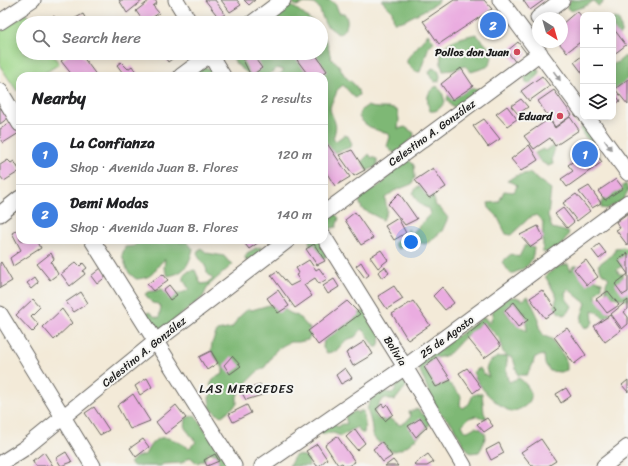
<!DOCTYPE html>
<html lang="en">
<head>
<meta charset="utf-8">
<style>
  body { margin:0; font-family:Sriracha,sans-serif; background:#f2f2f2; color:#202124 }
  .controls { position:absolute; right:12px; top:12px; display:grid; overflow:hidden; border-radius:8px; box-shadow:0 2px 10px #0003 }
  .controls button { width:36px; height:36px; display:grid; place-items:center; padding:0; border:0; border-bottom:1px solid #e0e0e0; background:#fff; color:#202124; font:20px sans-serif }
  .compass { position:absolute; left:532px; top:12px; width:36px; height:36px; border-radius:50%; background:#fff; box-shadow:0 2px 10px #0003; rotate:143deg }
  .you { position:absolute; left:411px; top:242px; width:14px; height:14px; margin:-10px; border:3px solid #fff; border-radius:50%; background:#1a73e8; box-shadow:0 0 0 6px #1a73e833 }
  .badge { display:grid; place-items:center; width:26px; height:26px; border-radius:50%; background:#d1495b; color:#fff; font-size:13px; font-weight:700 }
  .pin { position:absolute; translate:-50% -50%; border:2px solid #fff; box-shadow:0 1px 4px #0006 }
  .list { margin:0; padding:0; list-style:none }
  h2 { display:flex; justify-content:space-between; align-items:center; height:52px; margin:0; padding:0 16px; font-size:17px }
  h2 small { font-size:13px; font-weight:400; color:#757577 }
  .list li { display:grid; grid-template-columns:26px 1fr auto; gap:12px; align-items:center; box-sizing:border-box; height:60px; padding:0 16px; border-top:1px solid #e0e0e0 }
  .list b { display:block; font-size:15px; white-space:nowrap }
  .list p { margin:0; font-size:13px; white-space:nowrap; color:#757577 }
  .list em { font-size:13px; font-style:normal; color:#757577 }
  .icon { flex:none; width:22px; height:22px; fill:none; stroke:currentColor; stroke-width:2; stroke-linecap:round; stroke-linejoin:round }
  .map { position:relative; flex:none; width:628px; height:466px; overflow:hidden }
  .search { position:absolute; background:#fff; box-shadow:0 2px 10px #0003; left:16px; top:16px; width:312px; height:44px; display:flex; align-items:center; gap:10px; box-sizing:border-box; padding:0 14px; border-radius:22px; color:#757577; font-size:15px }
  .panel { position:absolute; background:#fff; box-shadow:0 2px 10px #0003; left:16px; top:72px; width:312px; height:172px; border-radius:12px }
  .map>svg:first-child { display:block }
  .green { fill:#9ed789; stroke:#5d7a52 }
  .forest { fill:#7eb875; stroke:#4d6a48; fill-rule:evenodd }
  .building { fill:#eaace0 }
  .lines { fill:none; stroke-linecap:round; stroke-linejoin:round }
  .minor-casing { stroke:#67645e; stroke-width:17 }
  .minor { stroke:#fff; stroke-width:15 }
  .oneway { fill:#999 }
  .poi-dot { fill:#d1495b; stroke:#f6f6f2; stroke-width:1.5 }
  .labels { text-anchor:middle; dominant-baseline:central; stroke-width:4; stroke-linejoin:round; paint-order:stroke }
  .poi-label { font-size:11px; font-weight:bold; fill:#1c1c1c; stroke:#f6f6f2; text-anchor:end }
  .street-label { font-size:11px; fill:#1c1c1c; stroke:#f6f6f2 }
  .neighbourhood-label { font-size:12px; letter-spacing:1px; fill:#1c1c1c; stroke:#f6f6f2 }
</style>
</head>
<body>
<div class="map">
<svg width="628" height="466" viewBox="0 0 628 466">
  <rect width="100%" height="100%" fill="#f6f6f2"/>
  <filter id="ink" filterUnits="userSpaceOnUse"><feTurbulence type="fractalNoise" baseFrequency=".025" numOctaves="2"/><feDisplacementMap in="SourceGraphic" scale="8" xChannelSelector="R" yChannelSelector="G"/><feConvolveMatrix kernelMatrix="1 2 1 2 8 2 1 2 1" color-interpolation-filters="sRGB"/></filter>
  <filter id="wash" filterUnits="userSpaceOnUse"><feTurbulence type="fractalNoise" baseFrequency=".012" numOctaves="4" result="noise"/><feDisplacementMap in="SourceGraphic" scale="16" xChannelSelector="R" yChannelSelector="G"/><feGaussianBlur stdDeviation="0.9" result="paint"/><feColorMatrix in="noise" values="0 0 0 0 0 0 0 0 0 0 0 0 0 0 0 0 0 1.4 0 .05"/><feComposite in="paint" operator="in"/></filter>
  <g filter="url(#wash)">
    <rect width="100%" height="100%" fill="#f3ead8"/>
    <path class="green" d="M26 14 32 23H23V53H52L59 64 40 76H20V89L17 91 0 66V31Z"/>
    <path class="forest" d="M295 0H329C336 3 337 7 339 13H344C350 22 347 29 338 34L325 24 319 8 315 4 305 3 297 6 293 4Z
      M381 0H440C432 7 424 10 415 15 406 19 405 22 394 22L392 11Z
      M571 0H603V3L598 6 593 1 588 5 571 11 567 8 568 3Z
      M290 5 298 10 314 23H274V20Z
      M613 18 618 19 620 23 622 32 617 38 613 37Z
      M321 33 327 42 331 59C341 64 339 69 346 77 352 84 357 83 359 95L355 98 343 85 337 90C336 97 331 101 330 108 330 113 334 118 335 123 337 128 334 134 333 139L336 141 344 135 348 136 352 144 351 147 337 152 324 154V76H278L284 70 277 68 267 76H251L236 64 231 53H321Z
      M428 34 434 42 429 46 420 72 414 71 407 63V59Z
      M476 34 490 49 492 57 490 64 487 67 471 72 465 66 453 70 443 71C433 43 455 39 476 34Z
      M625 56 628 60V83L615 89H613V64L618 62Z
      M202 66 210 69 218 76H193Z
      M532 66H535L540 72 538 76 529 84 526 83 524 71Z
      M432 68 438 70 440 76 439 81 435 82 431 78 429 72Z
      M437 86 442 92 445 102C440 108 438 112 430 111 426 101 426 91 437 86Z
      M469 87 482 90 463 109 451 106 447 99 450 90Z
      M367 106C378 110 386 106 397 110L399 119 398 129 405 127 414 133 413 138 396 153 391 151 387 146 390 137 389 134C376 130 367 128 359 117L361 110Z
      M588 124 600 135 596 142 593 143 584 136 580 129Z
      M553 146 555 148 552 158 553 164 548 166 540 161 535 153 543 149 545 151Z
      M369 154 371 157 377 159V166L367 171 362 161Z
      M409 160 414 165 415 177 412 184 394 191 385 198 387 211 383 220 362 209 359 201 365 192C381 188 390 177 398 163Z
      M529 173 551 189 548 216 552 228 569 232C567 239 560 249 552 252 550 253 545 252 542 252 544 241 542 234 543 222L536 215 529 218 511 235 506 234 497 216 489 208 488 203 499 202 504 191 514 192 517 186 514 183 507 181 515 176Z
      M626 184 628 191 623 200 606 209 601 208V203L609 193Z
      M425 185 431 189 436 206 440 208 448 218 442 231 429 242 425 244 416 242 398 249 394 244 408 229 411 233C420 227 423 221 430 214L428 208C419 206 417 200 413 193L417 187Z
      M334 213 339 218 336 227 329 229 327 226 328 217Z
      M140 240H181L179 242H187L193 249C189 265 185 273 168 276L164 268 165 259C152 270 156 278 136 279L128 272 122 255 125 247 134 246Z
      M309 240H320L327 252 326 257 323 258 310 245Z
      M525 245 534 248C532 266 526 268 511 274L502 262 511 254 519 257Z
      M261 247 260 253 252 264 246 261 245 257 247 253 256 248Z
      M624 247 628 251V266H622L617 269 619 274H623V278L628 284V301C621 297 613 299 606 294V283L609 278 602 273 598 265 614 253 615 248Z
      M201 248 207 253 224 256 229 262 233 264 208 286 203 297 158 333 143 315 149 312 154 316 159 318 161 307 158 304 152 303 145 294C150 290 156 292 161 289 172 292 179 297 189 289L184 281V275L189 271 195 270 201 284 208 283 213 279 207 273C207 264 199 261 197 253Z
      M568 264 571 271 573 266H578C583 275 592 279 602 282V287L596 293V298C605 301 609 306 610 315L604 319 597 312 592 310 593 322 590 326 585 328 581 322 582 315 586 303C579 299 574 293 568 289L565 293 567 300 572 306 570 310 564 315 558 312 554 307 557 297 545 276 557 267Z
      M528 296 539 319V328L544 336 552 339C558 352 568 354 567 370L560 372 550 371 545 364 544 355 535 357 532 366 527 375H518L513 358 508 356C506 366 505 373 509 382L519 378C538 393 534 406 511 412 495 403 479 389 473 372L480 368 483 373 489 377 486 369 489 362 498 357 507 356C502 353 500 345 501 340L483 322 462 340 451 352 445 356 436 358 430 369 446 380 461 396 460 405 463 408 469 404 473 395 482 393 484 413 487 418H480L476 416 469 418 462 425 465 431H468L475 427 481 429 486 435 482 447 479 452 470 453 462 442 452 424 440 413 429 396 428 390 417 364 484 317 490 324 493 314 492 309 508 297H516L523 300ZM514 302 523 313H525L527 331C516 326 511 320 505 310Z
      M269 305 279 306 290 313 298 316 313 332 308 340 299 342H290L284 345 276 350 265 367 257 372 242 387 237 396V404L222 416 217 414 210 408 209 397 214 391 210 385 214 378 223 374V368L211 351 212 343 217 331 232 328 238 318 248 309 252 310Z
      M367 311 382 334 378 347H375L366 333 362 329 355 337 346 340 336 351 327 353 323 348 324 337 353 314Z
      M400 379 408 384 395 400H390L385 398 380 402 374 414 379 420 390 419 400 425 406 422 411 416 409 412 417 409 424 415 431 410V423C423 432 407 450 394 451 386 452 377 441 372 435 373 427 370 417 367 410 369 401 373 395 380 390L390 393 395 392 396 381Z
      M356 411 358 414 359 411H363L365 423 364 433H361L357 427 341 436 333 433 323 434 320 432 333 421 336 426 338 427 342 424H347L345 416Z
      M195 415 230 466H218L219 461 215 454 209 452 204 460 197 463 190 457 182 463 163 464 161 466H134L130 463 136 457 145 455C156 430 169 436 189 448L196 442 185 428 186 418Z
      M296 455 305 456 308 459 309 466H289C292 462 292 458 296 455Z"/>
    <g id="blocks">
      <path class="building" d="M119 0H143L127 13Z
        M150 0H155L157 3 153 6 159 13 145 23H135L141 18 136 11Z
        M205 0H215L225 14 219 18Z
        M221 0H237L241 5 230 12Z
        M244 0H255L249 5Z
        M454 0H484L492 9 439 44 423 21Z
        M523 0H544L530 10Z
        M577 11 583 18V40L567 52 558 42H562V24Z
        M83 14 88 23H71L70 21Z
        M54 16 59 23H44Z
        M613 28 626 45 613 55Z
        M518 42 527 54 516 63 507 51Z
        M71 53H80L97 76H73L61 61Z
        M162 53H180L168 62Z
        M269 53H283L273 59Z
        M305 53H308L311 58 316 55 327 71 320 76H309L297 60Z
        M583 55V74L574 62Z
        M253 56 262 68 251 76 243 60Z
        M121 62 128 69 132 66 139 76H125L117 65Z
        M461 68 473 86 452 100 441 84Z
        M542 76 550 86 529 101 521 91Z
        M628 79V105L615 89Z
        M554 90 572 115 555 127 538 101Z
        M613 91 620 101 613 106Z
        M521 99 528 107 518 114 511 106Z
        M507 106 517 119 507 126 496 114Z
        M0 107 8 118 0 124Z
        M570 117 579 130 555 146 550 138 534 149 524 136 549 119 555 128Z
        M484 119 500 139 488 147 473 126Z
        M11 122 19 133 3 143 0 139V129Z
        M326 142 350 177 335 186 324 169V143Z
        M590 143 596 153 579 164 573 155Z
        M529 145 538 160 521 171 511 159Z
        M352 150 365 170 354 176 339 155Z
        M596 154 602 162 567 187 561 179 573 171 568 165 575 160 580 166Z
        M8 160 11 163 14 161 20 171 4 181 0 176V165Z
        M433 168 446 187 429 198 415 180Z
        M616 179 623 188 605 200 598 191Z
        M589 186 601 203 592 208 579 192Z
        M399 193 417 219 405 225 388 204Z
        M576 194 590 211 577 221 563 203Z
        M563 208 574 222 567 228 555 214Z
        M355 212 373 238 361 245 345 220Z
        M628 213V246L616 230 620 228 616 222Z
        M398 218 406 233 394 240 385 226Z
        M538 226 544 238 531 247 520 235Z
        M20 228V240H37L41 248 13 266 10 258 21 250 12 233Z
        M242 240H262L249 249Z
        M314 244 325 261 317 265 306 249Z
        M599 244 606 253 599 259 592 250Z
        M381 250 388 260 378 268 370 257Z
        M51 253 54 259 51 262 58 274 50 280 37 264Z
        M628 253V292L623 295 615 284 628 274 618 260Z
        M309 260 316 270 319 268 327 279 319 284 315 278 304 285 312 296 295 308 271 275 277 271 290 286 300 281 296 275 299 273 296 268Z
        M586 260 598 277 587 285 574 269Z
        M1 262 12 281 0 288V263Z
        M76 262 80 266 83 263 87 268 83 271 85 274 70 286 61 274Z
        M361 262 369 275 365 278 356 266Z
        M385 267 389 273 382 278 378 272Z
        M101 268 108 275 97 284 91 276Z
        M163 274 168 280 153 291 147 284Z
        M35 277 39 283 32 289 27 283Z
        M334 279 339 287 328 294 323 286Z
        M169 285 177 295 170 300 163 290Z
        M394 286 403 299 387 309 378 296Z
        M442 287 454 303 445 310 433 296Z
        M278 290 289 306 278 313 267 298Z
        M542 290 557 310 545 318 530 298Z
        M608 291 619 305 607 313 596 299Z
        M81 292 88 303 74 312 66 302Z
        M33 299 40 307 31 316 39 325 32 332 16 315Z
        M628 300V309L624 312 628 317V324L622 329 611 314Z
        M347 301 360 314 318 345 308 331Z
        M413 301 430 325 408 340 392 314Z
        M514 302 528 320 518 327 505 310Z
        M62 309 72 323 54 340 43 327Z
        M610 315 621 330 605 342 594 326Z
        M483 322 501 346 484 358 466 336Z
        M567 328 586 355 574 364 554 337Z
        M365 341 373 354 353 366 346 353Z
        M211 351 218 363 207 370 199 357Z
        M232 356 241 366 230 374 224 365Z
        M436 357 451 380 436 387 424 367Z
        M345 368 352 378 341 384 336 375Z
        M467 368 481 387 473 393 459 373Z
        M147 378 152 387 140 395 135 386Z
        M628 380V392L622 385Z
        M260 384 265 394 246 400 242 393Z
        M566 388 571 396 561 403 556 394Z
        M133 394 150 421 130 429 117 406Z
        M382 404 384 407 387 404 393 414 385 421 376 409Z
        M176 405 186 418 165 434 156 422Z
        M247 405 251 413 233 422 229 414Z
        M94 407 109 430 100 435 85 413Z
        M421 418 427 427 416 437 408 426Z
        M487 418 493 426 484 432 477 424Z
        M355 429 365 443 357 450 346 437Z
        M337 436 355 462 348 466H345L342 463 338 465 325 445Z
        M143 439 149 447 136 457 130 448Z
        M541 439 556 461 548 466H532L521 452Z
        M382 442 392 456 383 462 373 449Z
        M499 443 504 453 491 460 486 450Z
        M317 444 327 459 319 466H317L306 451Z
        M44 452 53 466H36L33 461Z
        M66 452 72 462 61 466 56 458Z
        M215 454 219 461 207 466 204 460Z
        M428 454 434 462 427 466H416L414 464Z
        M393 460 398 466H385Z"/>
    </g>
  </g>
  <g filter="url(#ink)">
    <use href="#blocks" fill-opacity="0" stroke="#67645e" stroke-width="1"/>
    <g class="lines">
      <defs>
        <path id="minor" d="M176 0 190 23
          M500 0 583 112
          M538 18 562 0
          M0 22 33 0
          M252 23 283 0
          M209 53 223 76
          M181 76 212 53
          M0 91 20 124
          M587 117 628 173
          M324 213 540 53
          M0 214 20 198
          M324 237 405 367 464 466
          M92 240 234 466
          M0 314 93 466
          M0 464 25 448 155 342 288 240
          M262 466 405 367 628 202
          M604 466 628 447"/>
      </defs>
      <use href="#minor" class="minor-casing"/>
      <use href="#minor" class="minor"/>
    </g>
    <defs><path id="oneway-solid" d="M-6-.8H1V-3.2L6.5 0L1 3.2V.8H-6Z"/></defs>
    <g class="oneway">
      <use href="#oneway-solid" transform="translate(557 76) rotate(54)"/>
      <use href="#oneway-solid" transform="translate(608 145) rotate(54)"/>
    </g>
  </g>
  <g class="poi-dot">
    <circle cx="517" cy="52" r="4"/>
    <circle cx="560" cy="116" r="4"/>
  </g>
  <g class="labels">
    <g class="poi-label">
      <text x="509" y="52">Pollos don Juan</text>
      <text x="552" y="116">Eduard</text>
    </g>
    <g class="street-label">
      <text transform="translate(432 133) rotate(-36)">Celestino A. González</text>
      <text transform="translate(447 337) rotate(-36)">25 de Agosto</text>
      <text transform="translate(395 351) rotate(58)">Bolivia</text>
      <text transform="translate(144 352) rotate(-39)">Celestino A. González</text>
    </g>
    <g class="neighbourhood-label">
      <text x="247" y="389">LAS MERCEDES</text>
    </g>
  </g>
</svg>
<div class="controls">
<button>+</button>
<button>−</button>
<button><svg class="icon" aria-label="layers" viewBox="0 0 24 24"><path d="M12 4l9 5-9 5-9-5zM3 14l9 5 9-5"/></svg></button>
</div>
<svg class="compass" viewBox="-18 -18 36 36"><path d="M0-13l5 13h-10z" fill="#e53935"/><path d="M0 13l5-13h-10z" fill="#757577"/></svg>
<div class="you"></div>
<div class="pin badge" style="left:585px;top:154px;background:#3f7fe0">1</div>
<div class="pin badge" style="left:493px;top:25px;background:#3f7fe0">2</div>
<div class="search"><svg class="icon" aria-label="search" viewBox="0 0 24 24"><circle cx="10" cy="10" r="6"/><path d="M15 15l6 6"/></svg>Search here</div>
<section class="panel">
<h2>Nearby<small>2 results</small></h2>
<ul class="list">
<li><span class="badge" style="background:#3f7fe0">1</span><div><b>La Confianza</b><p>Shop · Avenida Juan B. Flores</p></div><em>120 m</em></li>
<li><span class="badge" style="background:#3f7fe0">2</span><div><b>Demi Modas</b><p>Shop · Avenida Juan B. Flores</p></div><em>140 m</em></li>
</ul>
</section>
</div>
</body>
</html>
